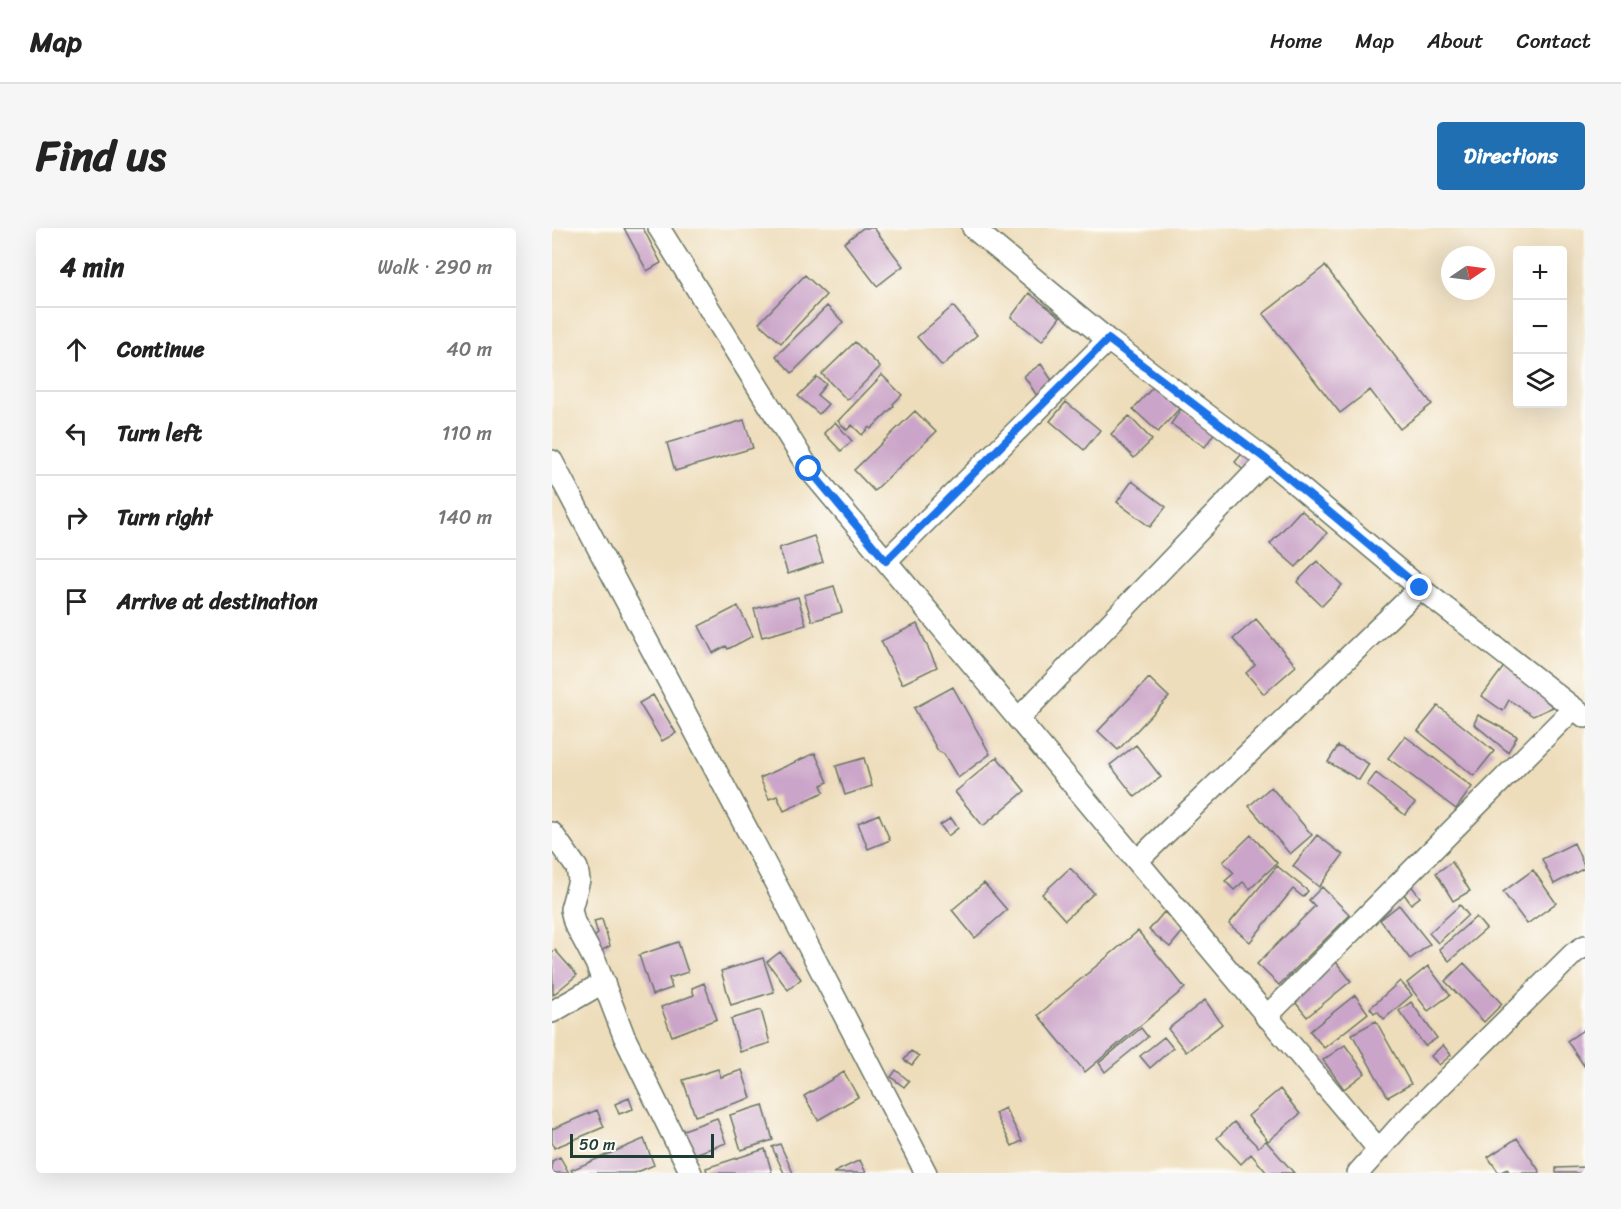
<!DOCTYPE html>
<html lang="en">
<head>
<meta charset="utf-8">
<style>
  body { margin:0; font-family:Sriracha,sans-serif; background:#f6f6f6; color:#222 }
  .controls { position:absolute; right:18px; top:18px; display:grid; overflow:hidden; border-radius:6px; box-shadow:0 6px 24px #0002 }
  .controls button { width:54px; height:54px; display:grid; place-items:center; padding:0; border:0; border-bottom:2px solid #e0e0e0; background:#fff; color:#222; font:30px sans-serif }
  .compass { position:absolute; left:889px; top:18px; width:54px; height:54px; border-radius:50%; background:#fff; box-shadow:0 6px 24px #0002; rotate:77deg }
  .scale { position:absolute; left:18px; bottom:15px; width:144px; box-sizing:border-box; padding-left:6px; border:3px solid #1f3d34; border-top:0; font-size:16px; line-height:21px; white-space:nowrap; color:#1f3d34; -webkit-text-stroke:4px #fdfcf7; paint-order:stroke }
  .stop { position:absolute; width:18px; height:18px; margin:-14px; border:4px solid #1a73e8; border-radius:50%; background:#fff }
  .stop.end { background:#1a73e8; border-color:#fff; box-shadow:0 2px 6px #0008 }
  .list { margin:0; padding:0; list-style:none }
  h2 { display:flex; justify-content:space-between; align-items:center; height:78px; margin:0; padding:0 24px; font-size:26px }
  h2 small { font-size:20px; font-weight:400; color:#767676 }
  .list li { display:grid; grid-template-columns:39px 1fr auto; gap:18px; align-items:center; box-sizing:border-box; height:84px; padding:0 24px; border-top:2px solid #e0e0e0 }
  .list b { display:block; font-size:22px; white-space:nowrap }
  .list em { font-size:20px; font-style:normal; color:#767676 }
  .icon { flex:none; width:33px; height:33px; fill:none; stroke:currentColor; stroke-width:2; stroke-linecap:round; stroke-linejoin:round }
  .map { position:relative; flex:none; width:1033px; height:945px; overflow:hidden; border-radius:6px }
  header { display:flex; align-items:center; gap:36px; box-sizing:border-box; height:84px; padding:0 30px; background:#fff; border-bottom:2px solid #e0e0e0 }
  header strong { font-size:28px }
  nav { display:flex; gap:33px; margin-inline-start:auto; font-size:21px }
  .intro { display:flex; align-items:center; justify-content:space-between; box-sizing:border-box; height:144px; padding:0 36px }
  h1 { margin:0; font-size:42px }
  .button { padding:15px 27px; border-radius:6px; background:#1f6fb2; color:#fff; font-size:21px; font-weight:700 }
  main { display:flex; gap:36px; padding:0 36px }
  aside { flex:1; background:#fff; border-radius:6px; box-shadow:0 6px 24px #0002 }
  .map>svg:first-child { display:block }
  .building { fill:#cba5c9 }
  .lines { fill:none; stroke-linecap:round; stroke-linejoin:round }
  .minor-casing { stroke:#677563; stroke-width:24 }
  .minor { stroke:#fff; stroke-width:21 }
  .route { stroke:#1a73e8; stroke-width:8 }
</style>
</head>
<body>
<header>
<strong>Map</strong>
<nav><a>Home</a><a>Map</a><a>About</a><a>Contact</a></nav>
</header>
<div class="intro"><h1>Find us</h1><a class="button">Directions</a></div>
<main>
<aside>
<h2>4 min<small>Walk · 290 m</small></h2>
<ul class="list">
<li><svg class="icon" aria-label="ahead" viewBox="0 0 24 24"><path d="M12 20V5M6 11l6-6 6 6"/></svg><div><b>Continue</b></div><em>40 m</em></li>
<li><svg class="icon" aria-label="left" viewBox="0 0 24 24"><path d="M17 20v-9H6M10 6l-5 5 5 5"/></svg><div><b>Turn left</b></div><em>110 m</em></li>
<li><svg class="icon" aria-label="right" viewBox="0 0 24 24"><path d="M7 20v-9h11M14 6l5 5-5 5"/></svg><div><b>Turn right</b></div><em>140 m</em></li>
<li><svg class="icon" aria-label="arrive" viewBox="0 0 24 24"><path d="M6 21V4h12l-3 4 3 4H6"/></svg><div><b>Arrive at destination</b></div></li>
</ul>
</aside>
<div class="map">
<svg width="1033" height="945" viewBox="0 0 1033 945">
  <rect width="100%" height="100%" fill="#fdfcf7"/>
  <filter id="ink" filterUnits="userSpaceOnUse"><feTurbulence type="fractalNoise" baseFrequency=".0167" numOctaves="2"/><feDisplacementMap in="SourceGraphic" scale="12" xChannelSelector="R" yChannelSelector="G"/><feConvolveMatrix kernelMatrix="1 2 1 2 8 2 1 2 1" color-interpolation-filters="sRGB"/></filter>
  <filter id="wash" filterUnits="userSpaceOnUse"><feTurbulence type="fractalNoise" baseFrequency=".008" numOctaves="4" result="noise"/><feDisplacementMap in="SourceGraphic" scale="24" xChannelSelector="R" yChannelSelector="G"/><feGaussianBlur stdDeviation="1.35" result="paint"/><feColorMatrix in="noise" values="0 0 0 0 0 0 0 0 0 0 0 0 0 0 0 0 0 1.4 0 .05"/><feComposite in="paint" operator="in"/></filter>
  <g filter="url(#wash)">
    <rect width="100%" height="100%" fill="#edb"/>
    <g id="blocks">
      <path class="building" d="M72 0H91L109 35 95 43Z
        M311 0H322L351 38 325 58 292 15Z
        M773 38 880 176 848 201 818 162 788 185 711 86Z
        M253 47 274 67 229 115 207 95Z
        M477 65 508 89 490 113 459 89Z
        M275 78 291 94 240 145 224 128Z
        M401 78 425 107 390 138 365 109Z
        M303 114 328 139 295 172 270 146Z
        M489 136 503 157 485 168 472 148Z
        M330 147 350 167 341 176 342 178 319 201 317 199 310 207 300 197 295 202 286 193Z
        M265 149 274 156 265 167 276 176 267 186 246 168Z
        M602 158 627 181 606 204 581 181Z
        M514 174 548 202 532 222 498 193Z
        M629 181 663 204 653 219 619 196Z
        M363 183 384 204 322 263 302 242Z
        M577 188 600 212 582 230 559 206Z
        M192 192 201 220 123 243 115 215Z
        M283 194 300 213 289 223 272 205Z
        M694 221 705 231 693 244 683 234Z
        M580 253 614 279 598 299 565 274Z
        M749 282 775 305 744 339 718 316Z
        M262 308 271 334 236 346 227 320Z
        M765 333 790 357 770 378 745 354Z
        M282 358 290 384 260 393 252 367Z
        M246 369 254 397 210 409 202 381Z
        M186 378 201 408 176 421 174 418 161 425 147 398Z
        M704 391 744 438 712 466 694 445 703 437 681 411Z
        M365 396 385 439 350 456 329 413Z
        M953 437 1001 479 981 488 957 472 951 483 930 468Z
        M597 450 617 469 566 522 546 503Z
        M401 459 438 526 406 550 392 526 386 523 362 480Z
        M101 467 124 505 110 513 87 475Z
        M886 478 942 523 922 548 866 503Z
        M926 487 965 508 956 524 922 496Z
        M853 508 920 559 904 581 836 530Z
        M584 517 609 549 583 569 558 537Z
        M786 518 817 536 807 552 776 534Z
        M263 525 276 554 269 557 272 564 232 583 225 568 217 571 208 550Z
        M445 529 473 563 431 598 403 564Z
        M312 530 320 558 293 567 284 538Z
        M824 545 863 575 853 587 815 557Z
        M719 559 760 607 738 626 697 578Z
        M327 586 338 612 316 621 306 595Z
        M399 590 406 600 396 608 388 597Z
        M699 607 725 635 698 661 691 654 682 662 673 653 682 645 671 634Z
        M765 607 791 627 767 659 741 638Z
        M1022 615 1033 640 1002 656 990 631Z
        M900 634 918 663 901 673 884 645Z
        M725 638 756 663 751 669 741 661 698 714 677 696Z
        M518 640 542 665 513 692 490 666Z
        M981 642 1004 675 975 696 951 664Z
        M432 655 455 682 423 710 400 682Z
        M858 656 868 669 859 676 850 663Z
        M770 659 798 687 727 757 705 736 763 678 757 672Z
        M847 677 878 716 858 731 828 692Z
        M908 677 916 687 886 715 877 705Z
        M612 684 632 702 618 719 597 702Z
        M924 689 934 701 897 733 887 721Z
        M50 691 58 718 47 724 39 711 46 706 42 693Z
        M586 703 633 760 533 844 486 787Z
        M126 714 136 744 117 750 120 760 100 767 87 727Z
        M3 722 25 747 1 767 0 724Z
        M228 724 249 751 236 762 215 734Z
        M211 730 222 764 179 777 169 743Z
        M784 734 799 753 755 789 740 770Z
        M912 735 950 776 932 794 893 753Z
        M876 738 898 767 876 783 855 755Z
        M848 753 860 767 832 791 825 783 822 785 818 780Z
        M152 755 165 791 120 808 109 779 142 767 140 760Z
        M803 767 816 785 772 820 758 803Z
        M653 772 670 796 634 824 616 801Z
        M859 774 885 810 873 818 847 783Z
        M209 782 218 815 188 824 179 791Z
        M824 793 859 856 836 869 800 806Z
        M589 800 596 809 553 844 547 835Z
        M1033 801V839L1015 813Z
        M612 809 621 820 598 840 588 828Z
        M793 817 813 845 792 861 771 832Z
        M891 817 899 827 887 837 879 828Z
        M359 823 367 828 360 837 352 832Z
        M166 841 169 849 190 842 199 870 143 888 131 852Z
        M344 842 357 853 352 859 339 849Z
        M292 844 306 869 266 892 252 868Z
        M728 861 748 886 716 913 696 888Z
        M77 870 81 881 67 886 63 876Z
        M211 877 221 912 189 922 178 887Z
        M453 880 470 913 460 918 443 885Z
        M45 882 52 899 2 920 0 914V901Z
        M165 890 174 915 134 929 126 904Z
        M682 894 706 919 714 913 742 945H715L699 926 689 936 665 910Z
        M965 910 988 944 987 945H958L955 941 947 945 936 929Z
        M92 911 102 937 83 945H21L19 942Z
        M228 916 241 945H232L220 919Z
        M213 921 220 945H155L154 940Z
        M8 929 17 945H0V933Z
        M308 932 314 945H281Z
        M1033 939V945H1004V940Z"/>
    </g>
  </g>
  <g filter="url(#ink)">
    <use href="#blocks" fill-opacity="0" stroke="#677563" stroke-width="1.5"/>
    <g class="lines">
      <defs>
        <path id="minor" d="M107 0 257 241 827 922
          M421 0 556 112 715 232 868 360 1033 489
          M0 233 235 677 374 945
          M334 333 556 112
          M466 491 715 232
          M0 605 25 640 27 652 19 681 22 694 44 735 72 808 139 945
          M585 633 868 360
          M0 784 52 754
          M714 789 1022 480
          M806 945 848 898 1022 725 1033 718"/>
      </defs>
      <use href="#minor" class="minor-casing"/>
      <use href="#minor" class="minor"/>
    </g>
  </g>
  <g class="lines" filter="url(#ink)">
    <path class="route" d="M257 241 334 333 556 111 715 232 868 360"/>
  </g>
</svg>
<div class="controls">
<button>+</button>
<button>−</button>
<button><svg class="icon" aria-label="layers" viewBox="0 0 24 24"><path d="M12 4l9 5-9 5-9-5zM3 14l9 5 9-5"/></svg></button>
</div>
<svg class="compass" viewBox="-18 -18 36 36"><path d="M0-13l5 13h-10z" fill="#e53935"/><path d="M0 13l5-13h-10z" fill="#767676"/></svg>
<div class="scale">50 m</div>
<div class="stop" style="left:257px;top:241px"></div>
<div class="stop end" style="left:868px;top:360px"></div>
</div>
</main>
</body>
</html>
